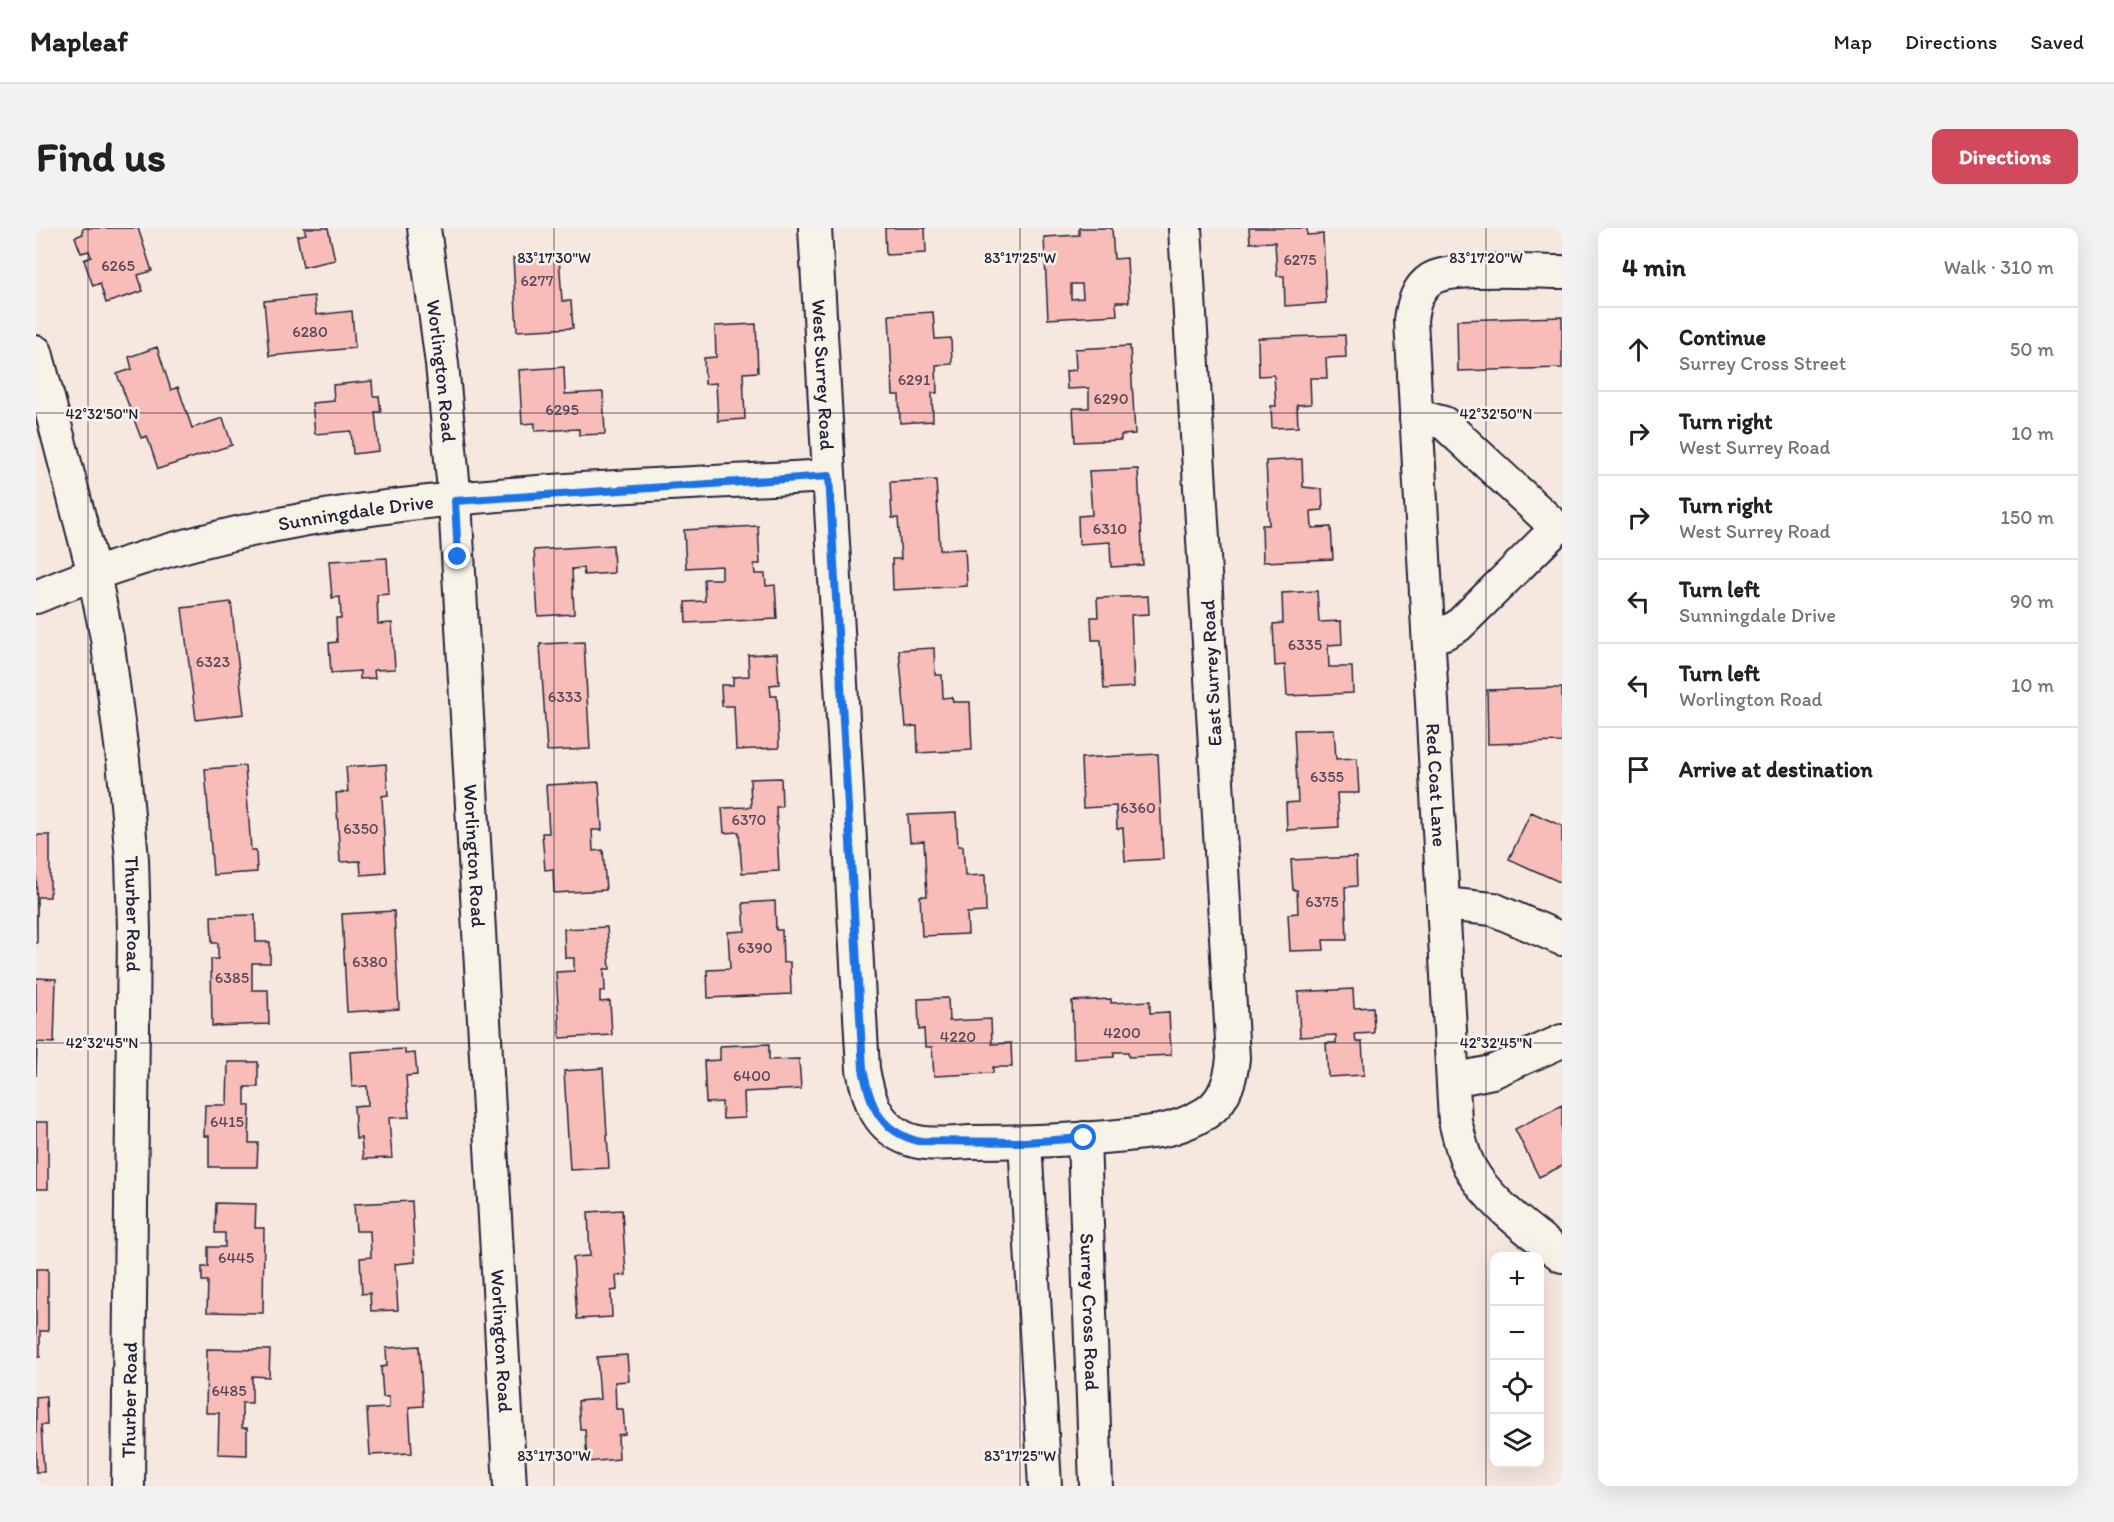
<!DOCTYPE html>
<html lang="en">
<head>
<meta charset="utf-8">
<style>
  body { margin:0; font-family:Itim,sans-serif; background:#f2f2f2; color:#202124 }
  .controls { position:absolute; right:18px; bottom:18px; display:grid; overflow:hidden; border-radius:12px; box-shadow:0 6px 24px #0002 }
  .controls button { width:54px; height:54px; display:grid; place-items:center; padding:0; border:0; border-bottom:2px solid #e0e0e0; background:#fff; color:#202124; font:30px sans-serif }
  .stop { position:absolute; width:18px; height:18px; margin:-14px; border:4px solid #1a73e8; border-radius:50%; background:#fff }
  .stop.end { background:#1a73e8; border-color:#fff; box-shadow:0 2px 6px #0008 }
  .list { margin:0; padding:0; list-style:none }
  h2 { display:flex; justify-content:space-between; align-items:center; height:78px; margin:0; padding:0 24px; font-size:26px }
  h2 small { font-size:20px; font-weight:400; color:#757577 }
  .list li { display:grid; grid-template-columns:39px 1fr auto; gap:18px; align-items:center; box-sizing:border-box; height:84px; padding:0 24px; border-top:2px solid #e0e0e0 }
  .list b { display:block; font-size:22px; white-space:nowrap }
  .list p { margin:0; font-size:20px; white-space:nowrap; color:#757577 }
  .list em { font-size:20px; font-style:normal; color:#757577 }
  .icon { flex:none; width:33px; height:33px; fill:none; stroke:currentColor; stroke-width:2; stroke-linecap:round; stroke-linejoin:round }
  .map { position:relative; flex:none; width:1526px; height:1258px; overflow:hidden; border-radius:12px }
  header { display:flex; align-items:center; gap:36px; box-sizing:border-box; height:84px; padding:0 30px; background:#fff; border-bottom:2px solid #e0e0e0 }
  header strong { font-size:28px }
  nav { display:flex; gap:33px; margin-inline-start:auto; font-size:21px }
  .intro { display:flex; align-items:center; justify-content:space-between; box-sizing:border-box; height:144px; padding:0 36px }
  h1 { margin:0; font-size:42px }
  .button { padding:15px 27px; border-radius:12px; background:#d1495b; color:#fff; font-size:21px; font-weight:700 }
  main { display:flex; gap:36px; padding:0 36px }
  aside { flex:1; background:#fff; border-radius:12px; box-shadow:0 6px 24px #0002 }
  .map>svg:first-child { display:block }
  .building { fill:#f9bdb9; stroke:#22223b; stroke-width:1.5; fill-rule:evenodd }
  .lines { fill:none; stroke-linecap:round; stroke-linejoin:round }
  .street-casing { stroke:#22223b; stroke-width:36 }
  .street { stroke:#f7f3e8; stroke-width:32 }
  .route { stroke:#1a73e8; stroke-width:8 }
  .ticks { fill:none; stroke:#22223b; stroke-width:1.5; stroke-opacity:0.45 }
  .labels { text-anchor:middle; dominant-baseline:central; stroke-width:5; stroke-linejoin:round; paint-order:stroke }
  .number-label { font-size:16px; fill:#58495a }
  .street-label { font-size:20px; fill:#22223b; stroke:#f7f3e8 }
  .ticks-label { font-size:15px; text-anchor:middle; fill:#22223b; stroke:#f7f3e8; stroke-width:5; stroke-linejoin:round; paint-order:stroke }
</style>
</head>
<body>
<header>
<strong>Mapleaf</strong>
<nav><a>Map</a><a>Directions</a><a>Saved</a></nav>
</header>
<div class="intro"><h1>Find us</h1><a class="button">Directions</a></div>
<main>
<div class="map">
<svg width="1526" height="1258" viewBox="0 0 1526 1258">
  <rect width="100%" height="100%" fill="#f7e8df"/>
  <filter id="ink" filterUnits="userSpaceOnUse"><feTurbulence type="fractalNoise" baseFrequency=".0167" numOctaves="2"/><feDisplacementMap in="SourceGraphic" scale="12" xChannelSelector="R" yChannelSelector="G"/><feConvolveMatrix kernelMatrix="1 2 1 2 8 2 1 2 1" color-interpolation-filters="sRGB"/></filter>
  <g filter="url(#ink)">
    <path class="building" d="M49 0H102L116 43 102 47 107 63 70 75 64 55 57 58 48 32 55 29 53 23 45 25 39 9 47 6 46 2Z
      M268 0H292L299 32 267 39 261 8 270 6Z
      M849 0H889L890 25 850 27Z
      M1043 0H1076L1078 31 1091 30 1093 74H1080L1081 87 1012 91 1008 9 1043 7ZM1035 56H1046L1047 70 1035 71Z
      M1213 0H1271V7L1287 6 1290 75 1249 78 1248 48H1241L1239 14 1214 15Z
      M523 28 526 73H535L537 100 481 103 477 30Z
      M278 68 280 87 316 83 319 120 233 128 228 73Z
      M897 84 899 111 915 110 916 136 900 137 901 165H896L897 193 864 195 863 167H857L853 87Z
      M1526 89V140L1422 143 1421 92Z
      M720 96 722 144 707 145 709 191 682 193 680 155 669 156 668 130 680 129 679 98Z
      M1309 107 1310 129 1290 130 1291 150H1274L1275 176 1261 177 1262 199 1236 200 1235 178H1240L1238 147 1223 148 1222 110Z
      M1094 118 1099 206 1085 207V212L1039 214 1037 180H1053V160L1031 161 1030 143 1040 142 1039 121Z
      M121 119 135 162 142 159 156 200 187 190 196 217 122 241 111 208 105 210 81 146 96 141 93 129Z
      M528 139 529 166 567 164 569 206 543 207V201L499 203V195L486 196 483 142Z
      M336 153 337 168H343L345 184H339L343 223 317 226 315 203 279 206 276 175 298 173 297 157Z
      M1266 231 1267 259 1286 261 1287 282 1275 283 1276 300 1295 299 1297 331 1227 334 1226 297H1233L1230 233Z
      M1102 241 1107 337 1075 339 1074 314 1043 316 1042 288 1056 287 1053 243Z
      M900 252 904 322 929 321 931 358 857 362 856 331H865L862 290H856L854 254Z
      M722 298 724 336H718L719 346H729L730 358 739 357 741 391 650 395 649 374 669 373 668 351H686V338L650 340 648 302Z
      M577 317 578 345 548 347 547 340 536 341 538 386 502 388 498 322Z
      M351 330 353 366 341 367 342 396 356 395 359 441 338 442 339 450 324 451V443L295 445 293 415 301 414 300 390H305L304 369 296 370 293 333Z
      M1281 363 1283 394 1305 393 1306 416 1292 417 1293 439H1316L1317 465 1251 468 1249 437 1239 438 1237 396 1247 395 1246 365Z
      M1112 368 1113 386 1095 387 1098 459 1068 461 1065 412H1056L1055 389H1062L1061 370Z
      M195 374 208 486 160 492 146 380Z
      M548 414 554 521 511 523 504 416Z
      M898 420 899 447H906L907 470 916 469 917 474H934L936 522 882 525 881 498 870 499 863 422Z
      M741 425 743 456 734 457 735 468H741L743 520 700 522 698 478H686L685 457H697V449L713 448 712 427Z
      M1513 460H1526V514L1452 516 1451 462Z
      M1298 501 1300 531 1321 530 1323 565H1301L1303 599 1251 602 1250 575 1262 574 1258 502Z
      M1122 526 1127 631 1089 633 1087 600 1081 601 1080 578 1047 580 1045 530Z
      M350 536 352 567 346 568 350 645 325 647 324 633 304 634 300 565 312 564 310 539Z
      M209 538 215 622H220L221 644 177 647 169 541Z
      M745 550 746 579H740L743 643 706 645 703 604 688 605 686 580 715 579 714 551Z
      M563 554 566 602H556L557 623 567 622 570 662 518 665 517 641 509 642 506 605H513L510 557Z
      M1495 584 1526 598V655L1473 631Z
      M920 585 922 618H927L929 648 949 647 950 684 931 685 932 706 886 708 884 668H891L888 613 874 614 872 587Z
      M0 607H14V669H1V716Z
      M1320 629 1321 658 1309 659 1311 712H1287L1288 722 1254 723 1252 686 1262 685 1261 662H1257L1255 632Z
      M739 673 740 702H746L747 735 754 734 755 766 672 770 671 742 694 741 692 704 709 703 707 675Z
      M358 683 363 781 311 784 306 686Z
      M219 687 220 714H234V735H216V762H232L233 796 176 798 175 731H182V715H176L175 688Z
      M571 699 574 741H568L569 763H564V774L574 773 576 807 524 810 520 744 538 743V730H529L528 701Z
      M0 750 20 751 18 815 1 814 0 848Z
      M1317 761 1318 780 1337 779 1338 805 1319 806 1320 814H1326L1328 847 1292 849 1290 815H1300V807L1264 809 1262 764Z
      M912 770 913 793 955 791 956 816 975 815 976 839H957V845L898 848 896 819H889L888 801 883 802 882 771Z
      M1075 771V775L1114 773V785L1133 784 1135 827 1093 829 1092 824H1078V829L1038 831 1036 773Z
      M733 816V832L763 831 765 861 708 864 709 890 687 891 686 874 670 875 668 833 684 832V818Z
      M369 821V826L379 825 381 847 370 848 373 889 353 890 356 930 327 931 325 910 320 911 318 878 332 877 331 858 316 859 314 824Z
      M192 834H222V859H209V877L214 878 213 915H222L221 939H173V908H168L169 877H191Z
      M567 840 573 940 534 942 528 843Z
      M1526 877V938L1503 949 1479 901Z
      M0 894H12V961H0Z
      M376 973 379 1034 359 1036 362 1082 335 1083 334 1065 326 1066 324 1030 335 1029 334 1003H320L318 976Z
      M180 975 220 976 219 1000H228L227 1085 171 1084 172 1053H166V1039H172V1019H189V1005H179Z
      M586 982 590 1047 580 1048 581 1062 575 1063 576 1089 541 1091 537 1029 554 1028 552 984Z
      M0 1041H12V1103H4V1129H0Z
      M383 1118 387 1178 373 1179 376 1225 334 1227 331 1181 353 1180V1169H347L345 1139 351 1138 350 1120Z
      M171 1121 234 1122 233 1149 216 1148V1175H206V1200H211V1227L182 1226 183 1185H170Z
      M591 1127 593 1153 579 1154 580 1181H587L589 1206 582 1207 583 1231 551 1234 549 1201H544L542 1173 564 1171 561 1129Z
      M10 1168 11 1197H5L8 1244H0V1169Z"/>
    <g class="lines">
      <defs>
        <g id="street">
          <path id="s1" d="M388 0 406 136 419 273 474 1258"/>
          <path id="s2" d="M779 0 827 841C832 869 839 895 867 909 887 919 914 915 935 914 998 914 1061 912 1123 903 1140 900 1155 894 1170 885 1189 873 1195 851 1197 830L1149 0"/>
          <path id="s3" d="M1526 44C1499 44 1414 38 1395 51 1381 60 1377 76 1375 92L1419 893C1423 908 1426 924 1433 938 1452 974 1494 1003 1526 1028"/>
          <path id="s4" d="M0 124 58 346 71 410 87 532 96 631 98 702 92 1258"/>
          <path d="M1380 191H1393L1408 195 1521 300 1422 398 1409 405 1393 409"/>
          <path id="s5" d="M0 369C249 262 527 263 793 248"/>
          <path d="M1407 676 1457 681 1526 711"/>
          <path d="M1417 852 1456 844 1526 813"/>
          <path id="s6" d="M1048 910 1060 1258"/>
          <path d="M989 914 1009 1258"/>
        </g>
      </defs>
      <use href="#street" class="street-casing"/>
      <use href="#street" class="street"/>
    </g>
  </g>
  <g class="lines" filter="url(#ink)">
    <path class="route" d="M422 329 419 273 793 248 827 841C834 877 843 902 881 913L989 914 1048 910"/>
  </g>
  <path class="ticks" d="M52 0V1258M518 0V1258M984 0V1258M1450 0V1258M0 185H1526M0 815H1526"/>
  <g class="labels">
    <g class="number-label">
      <text x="1264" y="31">6275</text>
      <text x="82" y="37">6265</text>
      <text x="501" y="52">6277</text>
      <text x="274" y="103">6280</text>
      <text x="878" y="151">6291</text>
      <text x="1075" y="170">6290</text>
      <text x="526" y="181">6295</text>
      <text x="1074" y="300">6310</text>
      <text x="1269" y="416">6335</text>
      <text x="177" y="433">6323</text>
      <text x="529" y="468">6333</text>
      <text x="1291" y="548">6355</text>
      <text x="1102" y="579">6360</text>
      <text x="713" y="591">6370</text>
      <text x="325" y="600">6350</text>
      <text x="1286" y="673">6375</text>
      <text x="719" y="719">6390</text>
      <text x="334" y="733">6380</text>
      <text x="196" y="749">6385</text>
      <text x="1086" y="804">4200</text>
      <text x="922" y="808">4220</text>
      <text x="716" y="847">6400</text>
      <text x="191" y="893">6415</text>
      <text x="200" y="1029">6445</text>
      <text x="193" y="1162">6485</text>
    </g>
    <g class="street-label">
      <text stroke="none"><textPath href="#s1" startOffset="144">Worlington Road</textPath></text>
      <text stroke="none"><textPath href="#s2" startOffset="147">West Surrey Road</textPath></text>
      <text stroke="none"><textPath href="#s5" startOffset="332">Sunningdale Drive</textPath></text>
      <text transform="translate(1175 445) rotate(-93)">East Surrey Road</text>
      <text stroke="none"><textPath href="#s3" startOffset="645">Red Coat Lane</textPath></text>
      <text stroke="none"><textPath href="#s1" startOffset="630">Worlington Road</textPath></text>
      <text stroke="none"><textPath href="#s4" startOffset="572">Thurber Road</textPath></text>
      <text stroke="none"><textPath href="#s6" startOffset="174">Surrey Cross Road</textPath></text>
      <text stroke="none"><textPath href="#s1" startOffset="1116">Worlington Road</textPath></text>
      <text transform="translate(93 1172) rotate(-89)">Thurber Road</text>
    </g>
  </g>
  <g class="ticks-label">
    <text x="518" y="35">83°17'30"W</text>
    <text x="984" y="35">83°17'25"W</text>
    <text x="1450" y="35">83°17'20"W</text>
    <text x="66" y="191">42°32'50"N</text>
    <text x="1460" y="191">42°32'50"N</text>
    <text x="66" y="820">42°32'45"N</text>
    <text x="1460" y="820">42°32'45"N</text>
    <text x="518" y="1233">83°17'30"W</text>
    <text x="984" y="1233">83°17'25"W</text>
  </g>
</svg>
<div class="controls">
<button>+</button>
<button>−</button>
<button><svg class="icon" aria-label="locate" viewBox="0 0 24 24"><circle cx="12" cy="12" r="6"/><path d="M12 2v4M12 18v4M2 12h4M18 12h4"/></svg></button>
<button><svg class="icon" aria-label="layers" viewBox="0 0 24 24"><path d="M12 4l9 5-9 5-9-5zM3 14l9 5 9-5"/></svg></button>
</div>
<div class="stop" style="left:1048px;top:910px"></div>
<div class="stop end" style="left:422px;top:329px"></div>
</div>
<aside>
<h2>4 min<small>Walk · 310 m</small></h2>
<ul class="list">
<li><svg class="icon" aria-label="ahead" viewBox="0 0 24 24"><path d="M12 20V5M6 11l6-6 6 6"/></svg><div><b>Continue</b><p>Surrey Cross Street</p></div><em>50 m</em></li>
<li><svg class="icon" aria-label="right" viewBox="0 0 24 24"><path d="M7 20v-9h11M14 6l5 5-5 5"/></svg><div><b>Turn right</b><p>West Surrey Road</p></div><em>10 m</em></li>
<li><svg class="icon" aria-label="right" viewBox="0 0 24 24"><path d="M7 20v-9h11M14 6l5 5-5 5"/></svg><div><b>Turn right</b><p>West Surrey Road</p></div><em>150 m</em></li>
<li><svg class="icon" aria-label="left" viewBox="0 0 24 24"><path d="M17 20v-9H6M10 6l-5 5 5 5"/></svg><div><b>Turn left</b><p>Sunningdale Drive</p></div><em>90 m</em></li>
<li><svg class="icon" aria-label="left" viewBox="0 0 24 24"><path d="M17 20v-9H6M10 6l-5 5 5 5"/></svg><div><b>Turn left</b><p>Worlington Road</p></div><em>10 m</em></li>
<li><svg class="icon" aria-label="arrive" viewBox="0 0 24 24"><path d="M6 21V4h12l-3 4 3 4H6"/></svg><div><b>Arrive at destination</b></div></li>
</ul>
</aside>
</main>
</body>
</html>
